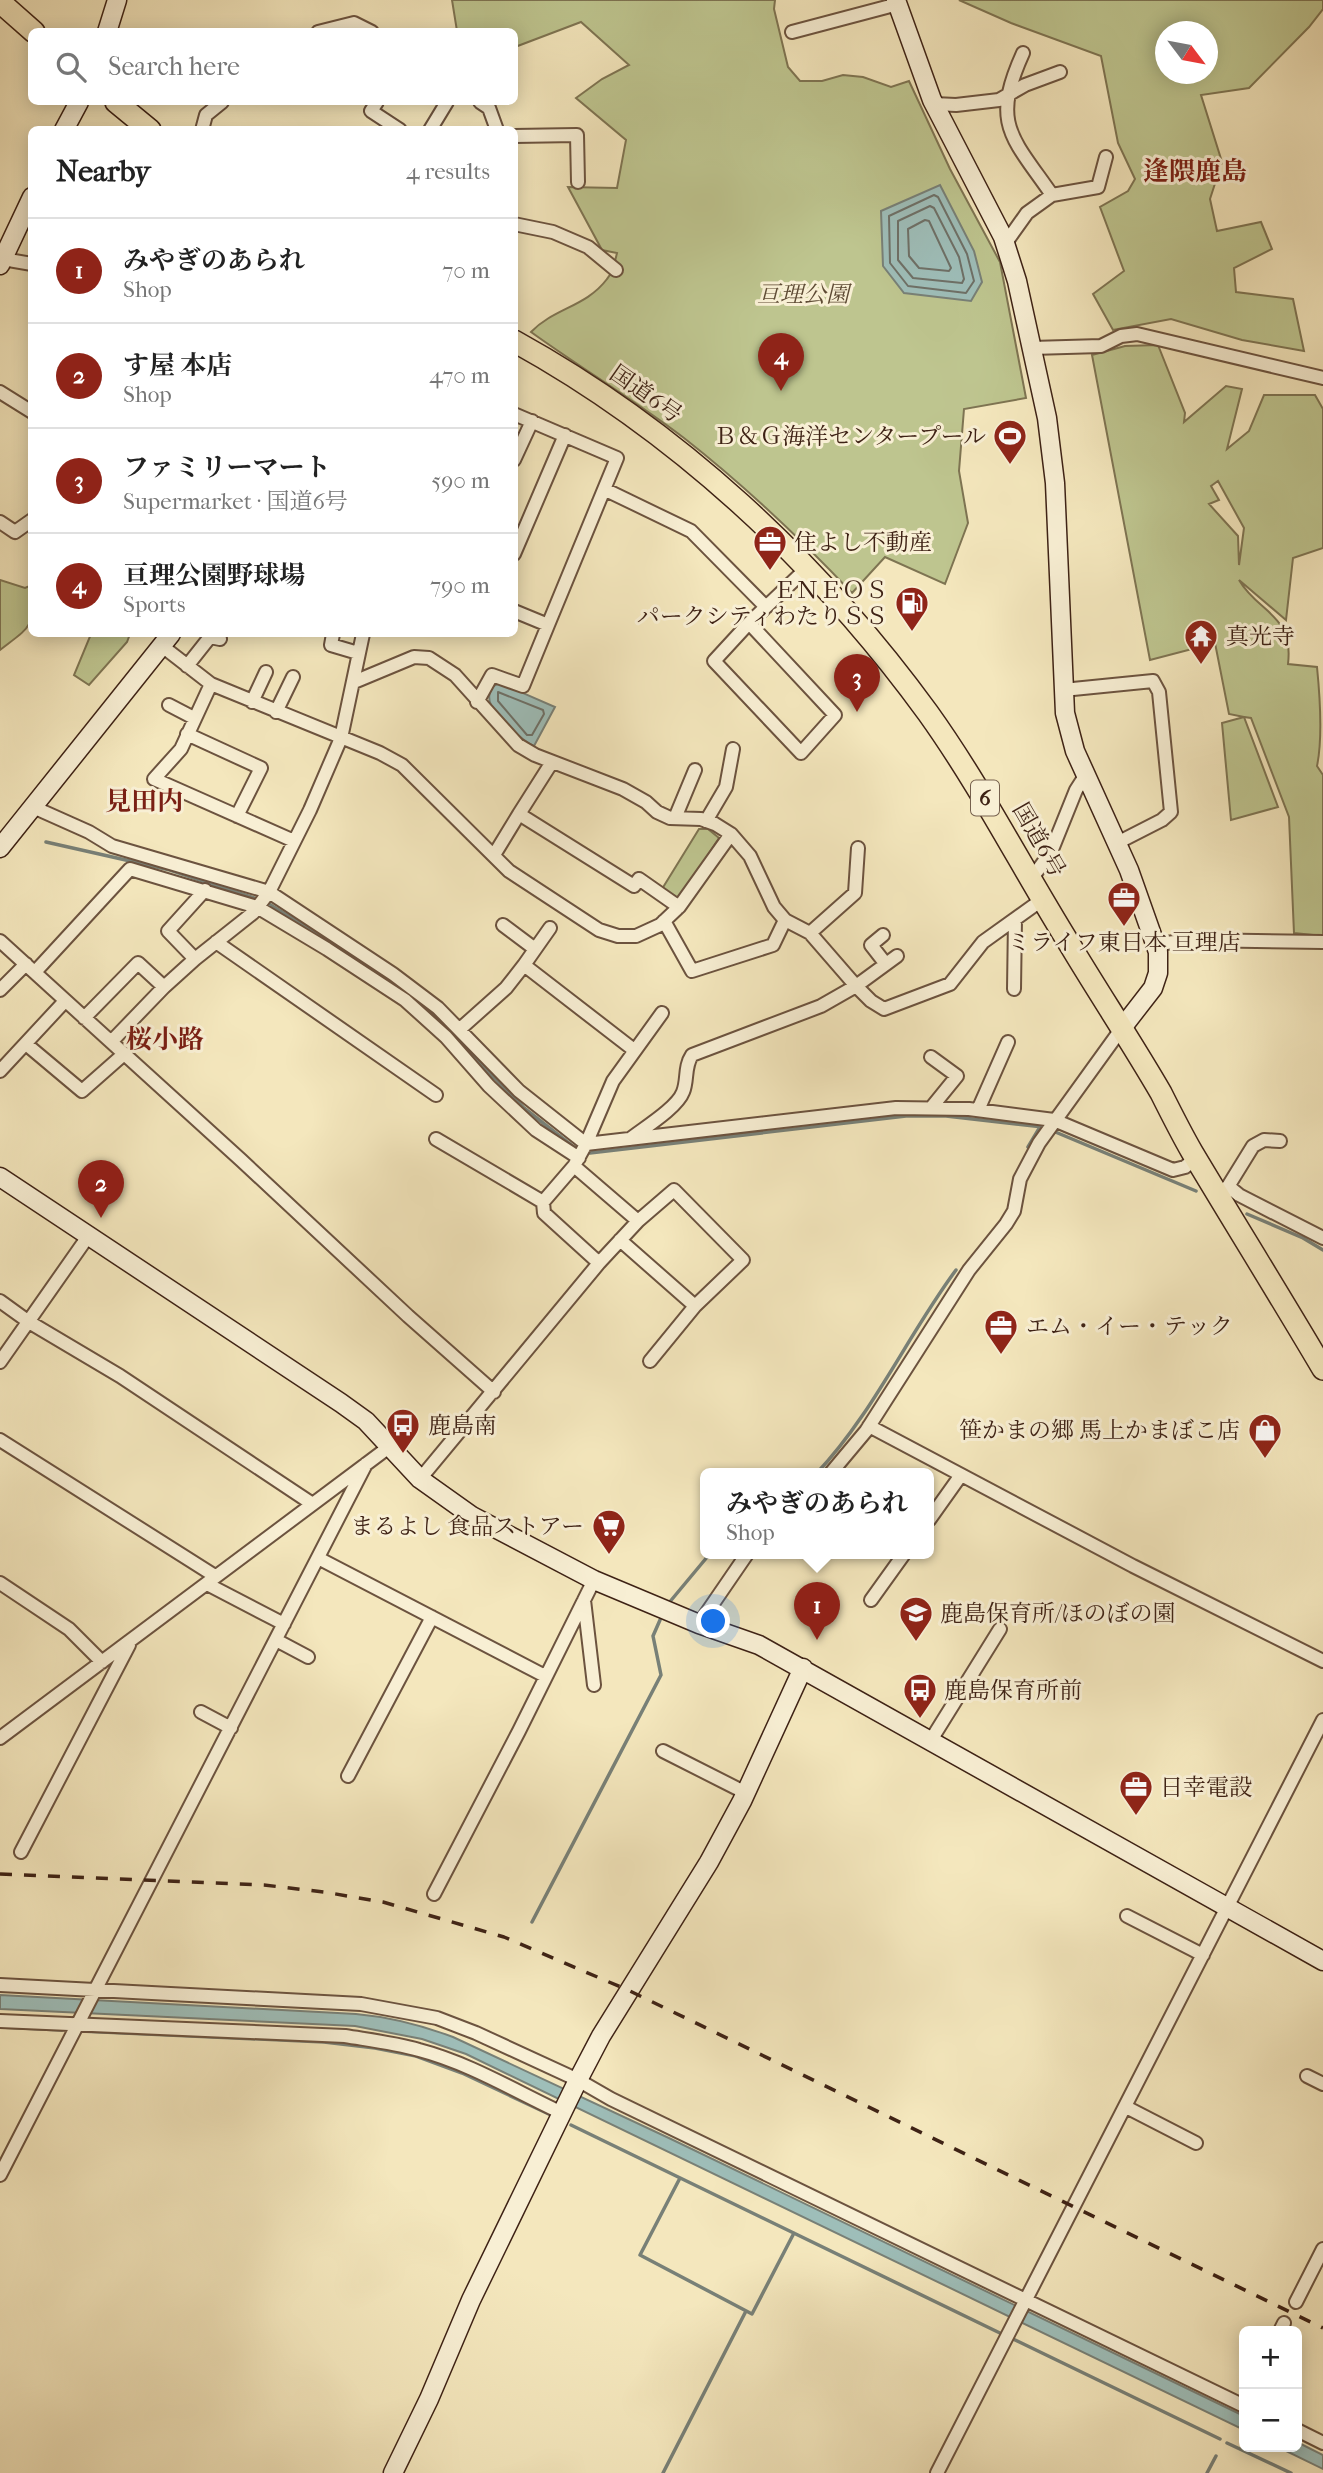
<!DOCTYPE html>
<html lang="en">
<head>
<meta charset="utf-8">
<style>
  body { margin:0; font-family:"IM FELL French Canon","Noto Serif JP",serif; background:#f2f2f2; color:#222 }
  .controls { position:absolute; right:21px; bottom:21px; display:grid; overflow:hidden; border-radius:10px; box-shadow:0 4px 18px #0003 }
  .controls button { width:63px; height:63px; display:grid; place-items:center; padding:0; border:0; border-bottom:2px solid #e0e0e0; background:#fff; color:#222; font:35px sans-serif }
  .compass { position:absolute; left:1155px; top:21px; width:63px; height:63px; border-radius:50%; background:#fff; box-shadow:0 4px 18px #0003; rotate:122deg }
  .you { position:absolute; left:714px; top:1622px; width:24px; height:24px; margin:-18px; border:5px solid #fff; border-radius:50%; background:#1a73e8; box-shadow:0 0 0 10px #1a73e833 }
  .badge { display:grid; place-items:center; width:46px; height:46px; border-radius:50%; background:#8f2418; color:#fff; font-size:23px; font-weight:700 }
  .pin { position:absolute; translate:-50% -58px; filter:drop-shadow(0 2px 4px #0008) }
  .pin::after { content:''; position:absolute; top:37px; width:24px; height:21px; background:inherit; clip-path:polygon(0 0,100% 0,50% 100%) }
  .popup { position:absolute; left:700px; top:1468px; width:234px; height:91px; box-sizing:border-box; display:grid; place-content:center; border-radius:10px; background:#fff; filter:drop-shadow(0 2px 5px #0005); font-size:23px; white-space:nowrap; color:#767676 }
  .popup b { font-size:26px; color:#222 }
  .popup::after { content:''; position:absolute; left:50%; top:100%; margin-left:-14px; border:14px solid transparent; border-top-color:#fff }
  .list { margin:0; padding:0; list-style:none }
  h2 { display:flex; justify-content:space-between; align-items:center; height:91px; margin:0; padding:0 28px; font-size:30px }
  h2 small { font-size:23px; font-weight:400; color:#767676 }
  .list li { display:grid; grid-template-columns:46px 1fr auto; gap:21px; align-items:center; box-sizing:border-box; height:105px; padding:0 28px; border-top:2px solid #e0e0e0 }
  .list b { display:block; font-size:26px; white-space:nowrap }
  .list p { margin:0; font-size:23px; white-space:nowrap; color:#767676 }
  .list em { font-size:23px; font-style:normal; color:#767676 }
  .icon { flex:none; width:38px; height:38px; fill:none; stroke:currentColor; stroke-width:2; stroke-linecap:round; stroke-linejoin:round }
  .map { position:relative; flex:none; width:1323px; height:2473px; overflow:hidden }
  .search { position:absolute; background:#fff; box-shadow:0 4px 18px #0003; left:28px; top:28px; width:490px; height:77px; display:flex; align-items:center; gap:18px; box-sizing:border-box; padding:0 24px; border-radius:10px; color:#767676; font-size:26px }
  .panel { position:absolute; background:#fff; box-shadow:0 4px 18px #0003; left:28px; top:126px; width:490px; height:511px; border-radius:10px }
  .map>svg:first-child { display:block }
  .green { fill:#bec58f; stroke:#7e7452; stroke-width:2; fill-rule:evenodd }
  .water { fill:#9ebeb9; stroke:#788077; stroke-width:2 }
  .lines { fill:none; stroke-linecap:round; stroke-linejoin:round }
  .shore { stroke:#6e7067; stroke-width:2 }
  .stream { stroke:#788077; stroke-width:3.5 }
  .street-casing { stroke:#6c533f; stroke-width:16 }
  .secondary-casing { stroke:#3e2215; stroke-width:21 }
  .highway-casing { stroke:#3e2215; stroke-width:24 }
  .street { stroke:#f8efd4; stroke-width:12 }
  .secondary { stroke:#f8efd4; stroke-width:18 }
  .highway { stroke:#f4e7bd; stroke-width:21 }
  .rail { stroke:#3e2215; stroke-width:3.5; stroke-dasharray:12 12; stroke-linecap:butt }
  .labels { text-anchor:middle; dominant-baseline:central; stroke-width:6; stroke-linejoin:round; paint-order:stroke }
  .shield { fill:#f8efd4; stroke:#76604e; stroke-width:2 }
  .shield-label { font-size:21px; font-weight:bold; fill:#3e2215 }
  .park-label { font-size:23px; font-style:italic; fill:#5e4b34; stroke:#f8efd4 }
  .street-label { font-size:23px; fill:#3e2215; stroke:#f8efd4 }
  .poi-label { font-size:23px; fill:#3e2215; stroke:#f8efd4; text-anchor:start }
  .quarter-label { font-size:26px; font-weight:bold; fill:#7a1f14; stroke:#f8efd4 }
</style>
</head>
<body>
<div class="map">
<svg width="1323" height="2473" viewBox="0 0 1323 2473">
  <rect width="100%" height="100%" fill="#f4e7bd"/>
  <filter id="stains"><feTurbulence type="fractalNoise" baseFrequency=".00286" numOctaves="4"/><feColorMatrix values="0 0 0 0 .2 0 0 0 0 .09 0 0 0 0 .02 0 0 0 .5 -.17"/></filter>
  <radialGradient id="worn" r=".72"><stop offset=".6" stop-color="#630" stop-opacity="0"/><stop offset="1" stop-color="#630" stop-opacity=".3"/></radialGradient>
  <path class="green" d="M452 0H775L774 9 788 67 800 81H822L843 75 863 77 891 87 909 81 950 169 1000 262 1026 398 964 409 959 471 968 523 945 584 885 557 852 593C799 537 745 486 684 438 634 400 581 368 531 332 554 308 586 307 607 279 613 272 615 261 617 253L602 250 568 187 617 188 626 140 576 98 602 79 629 65 581 22 515 47 514 32 457 31Z
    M959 0H1323V9L1309 27 1249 88 1201 95 1222 162 1210 199 1217 231 1261 222 1272 249 1234 268 1236 292 1293 299 1304 351 1242 340 1171 319 1113 330 1093 294 1124 271 1100 207 1128 191 1135 179 1118 143 1101 56 1011 23ZM1166 32H1208V74H1166Z
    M1158 345 1185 413 1184 422 1226 386 1242 389 1227 449 1249 431 1264 395H1315L1323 409V548L1293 558 1286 620 1239 580C1258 613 1294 614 1288 664L1317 667C1320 697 1323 737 1317 766L1323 775V936L1294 933 1289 817 1251 718 1244 717 1278 807 1231 820 1222 723 1244 717 1229 714 1215 643 1150 660 1092 355 1125 346ZM1218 481 1244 528 1239 565 1238 536 1209 504 1219 500 1211 486Z
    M0 580 25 588 32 585C32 629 35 623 0 650Z
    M91 634H130L127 642 89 685 74 675Z
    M699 829H708L719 838 678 901 662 889Z"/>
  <path class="water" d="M940 185 974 251 982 282 971 301 904 293 883 266 881 211Z
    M500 683 555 707 534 746C522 741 498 717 491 705 488 699 489 693 491 687Z
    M0 1995 356 2014C390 2017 421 2025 453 2037L671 2139 1244 2416V2430L466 2054 422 2039 355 2026 0 2009Z
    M1297 2442 1323 2455V2469L1278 2447H1297Z"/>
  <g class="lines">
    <path class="shore" d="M934 195 938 197 967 254 974 281 966 293 908 286 890 263 889 216Z
      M930 206 934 208 959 257 964 279 962 283 913 278 898 260V221Z
      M925 220 929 221 951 268 949 271 919 268 909 256 908 229Z
      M498 692 543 710 544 714 532 735H527L498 701Z"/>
    <path class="stream" d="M46 842 170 870 254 898
      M269 904 389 979 425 1008 448 1030
      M453 1036 524 1108 575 1148
      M1053 1131 1196 1191
      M1028 1147 1040 1127
      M590 1153 906 1116H946L1043 1127
      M1247 1214 1303 1238 1323 1250
      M816 1474C873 1414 907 1336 956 1270
      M668 1604 708 1556 713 1554
      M532 1922 661 1675 653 1636 660 1620
      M0 2027 62 2030
      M80 2031 324 2042 375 2048 416 2056 462 2073 553 2116
      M571 2125 1004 2335
      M680 2178 640 2255 752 2314 794 2233
      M1011 2338 1220 2439
      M1227 2443 1291 2473
      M663 2473 746 2311
      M1207 2473 1216 2456"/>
    <defs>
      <path id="street" d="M318 32 354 23 372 32
        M792 32 898 4
        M1023 53C991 124 1011 136 1052 195
        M377 102 371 111 400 130
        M480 102 489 108 497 130
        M934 104 956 105 999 100 1025 85 1060 72
        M202 130 206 115 222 102
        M430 130 447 102
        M514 136 577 135 578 182
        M514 224 553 232 588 247 616 270
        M1005 244 1027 213 1052 195 1098 187 1106 157
        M3 259 32 264
        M1032 348 1101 346 1121 336 1137 334 1323 378
        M0 392 32 412
        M514 414 617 458 548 625 514 611
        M514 460 532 421
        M606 490 691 531 766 607
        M0 522 15 532 32 520
        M514 554 565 435
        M749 623 835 715 801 753 714 661 749 623 807 568
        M333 634 331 645 358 653
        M162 646 211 684 181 749 154 779 294 841
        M187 666 210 637 220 639
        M354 682 414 657 429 658 455 675 518 745 535 755 623 789 646 802 657 812 670 818 701 819 715 824 731 834 750 856 774 907 785 920 810 933 856 986 871 1001 884 1009 950 984 983 942 1043 899
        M211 684 380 753 402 765 509 871 599 930 618 936H636L660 925 679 907 731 834
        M1063 690 1153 681 1159 692 1171 812 1162 820 1117 843
        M252 702 266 672
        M477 702 492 675 523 686 548 625
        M169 705 194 718
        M276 712 293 677
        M187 734 261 768 237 816
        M552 762 519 814 634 886 639 879 679 907
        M33 807 89 832 112 846 269 892 393 974 438 1008 519 1091 586 1144 896 1108 969 1109 1054 1120 1173 1170 1185 1167 1196 1158
        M675 818 695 770
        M706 821 726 787 733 749
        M494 855 519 814
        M1032 878 1051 852 1076 790 1085 776
        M664 921 692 971 773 945 785 920
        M503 925 535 949
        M810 933 855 893 858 848
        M883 935 871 945 885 963
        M0 941 241 1160 408 1316 494 1392
        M216 942 436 1095
        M1156 944 1194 940 1323 942
        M195 959 168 931 205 890
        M524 965 550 928
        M35 972 130 869 257 907 327 949 405 1000 446 1037 489 1086 536 1130 579 1158
        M1014 989 1015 919
        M0 990 26 964
        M84 1018 138 963 164 987
        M460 1029 506 988 524 965 634 1050
        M111 1042 164 987 195 959 253 913 269 892 310 810 341 738 363 634
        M26 1044 82 1091 124 1054
        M0 1071 65 1001
        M931 1108 957 1076 931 1057
        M978 1110 1008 1042
        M436 1139 543 1202
        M630 1139C644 1128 677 1108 683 1092 688 1080 684 1067 692 1055L821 1006 856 986 897 956
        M574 1166 638 1221 674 1190 743 1260 695 1306 650 1361
        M1228 1186 1239 1195 1323 1238
        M1224 1193 1253 1146 1264 1140 1280 1141
        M620 1240 695 1306
        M599 1263 638 1221
        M0 1301 29 1322 120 1376 311 1503
        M0 1362 89 1235
        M869 1426 1133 1566 1323 1661
        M0 1440 215 1576
        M830 1474 866 1431 969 1270 1006 1224 1014 1211 1020 1179 1039 1143 1122 1028
        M420 1479 599 1263 544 1213 543 1202 574 1166 586 1144 613 1081 662 1013
        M929 1520 961 1475
        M318 1558 545 1676
        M0 1583 69 1629 102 1662
        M207 1584 284 1624
        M584 1600 594 1685
        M871 1600 904 1554
        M699 1624 747 1554
        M276 1640 308 1657
        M201 1712 231 1728
        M0 1738 389 1447
        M931 1740 1000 1629
        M663 1751 746 1793
        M348 1776 432 1617
        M21 1852 129 1645
        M434 1894 519 1731 594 1580
        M1127 1916 1203 1955
        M0 1985 361 2004 437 2018 476 2033 578 2080 611 2099 1244 2406
        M0 2021 345 2036C369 2040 395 2043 419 2050 469 2063 515 2091 562 2113
        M1307 2076 1323 2084
        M1126 2107 1196 2143
        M0 2175 366 1464
        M1296 2302 1323 2249
        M1280 2331 1284 2323
        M1297 2430 1323 2443
        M937 2473 1323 1720"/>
      <path id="secondary" d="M896 0 932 100 1003 237 1017 281 1047 418 1055 483 1065 713 1075 751 1129 870 1158 952V973L1153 988 1122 1028
        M107 32 117 0
        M64 130 79 102
        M0 265 32 197
        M0 848 171 634
        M0 1177 341 1403 366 1421 420 1479 472 1516 594 1580 699 1624 759 1645 1323 1961
        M393 2473 429 2399 471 2300 578 2080 601 2036 709 1862 742 1801 803 1668"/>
      <path id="highway" d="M0 2 34 32
        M116 102 150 130
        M514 341C677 431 818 562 928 713 981 787 1022 868 1070 945 1100 995 1132 1043 1161 1093 1171 1113 1181 1133 1192 1152 1235 1224 1280 1296 1323 1369"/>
    </defs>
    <use href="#street" class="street-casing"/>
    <use href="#secondary" class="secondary-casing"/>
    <use href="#highway" class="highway-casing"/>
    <use href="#street" class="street"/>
    <use href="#secondary" class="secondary"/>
    <use href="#highway" class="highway"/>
    <path class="rail" d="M0 1874 264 1885 324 1892 383 1902 504 1937 630 1991 1323 2328"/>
  </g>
  <defs>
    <symbol id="stadium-pin" viewBox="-11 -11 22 30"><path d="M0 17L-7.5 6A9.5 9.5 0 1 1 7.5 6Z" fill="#8f2418" stroke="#f8efd4"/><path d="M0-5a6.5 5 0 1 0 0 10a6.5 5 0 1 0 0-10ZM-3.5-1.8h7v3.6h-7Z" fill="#fff"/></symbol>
    <symbol id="office-pin" viewBox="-11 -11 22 30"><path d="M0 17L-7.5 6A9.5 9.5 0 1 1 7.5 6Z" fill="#8f2418" stroke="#f8efd4"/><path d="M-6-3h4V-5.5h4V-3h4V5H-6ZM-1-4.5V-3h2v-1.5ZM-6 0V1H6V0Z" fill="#fff"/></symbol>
    <symbol id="fuel-pin" viewBox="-11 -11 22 30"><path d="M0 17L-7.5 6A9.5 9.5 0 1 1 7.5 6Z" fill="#8f2418" stroke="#f8efd4"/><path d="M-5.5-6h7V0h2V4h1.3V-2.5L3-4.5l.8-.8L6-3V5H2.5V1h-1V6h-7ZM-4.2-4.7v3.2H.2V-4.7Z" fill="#fff"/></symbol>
    <symbol id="temple-pin" viewBox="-11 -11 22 30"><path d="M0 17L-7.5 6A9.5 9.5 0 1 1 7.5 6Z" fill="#8f2418" stroke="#f8efd4"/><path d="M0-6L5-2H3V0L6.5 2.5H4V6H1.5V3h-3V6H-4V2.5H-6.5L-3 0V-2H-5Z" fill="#fff"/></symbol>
    <symbol id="bus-pin" viewBox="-11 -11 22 30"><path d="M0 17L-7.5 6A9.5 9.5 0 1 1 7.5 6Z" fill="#8f2418" stroke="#f8efd4"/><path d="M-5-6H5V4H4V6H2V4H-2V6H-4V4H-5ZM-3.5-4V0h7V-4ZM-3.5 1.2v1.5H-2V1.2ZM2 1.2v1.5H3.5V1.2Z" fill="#fff"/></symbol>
    <symbol id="shop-pin" viewBox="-11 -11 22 30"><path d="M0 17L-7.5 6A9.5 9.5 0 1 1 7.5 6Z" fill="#8f2418" stroke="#f8efd4"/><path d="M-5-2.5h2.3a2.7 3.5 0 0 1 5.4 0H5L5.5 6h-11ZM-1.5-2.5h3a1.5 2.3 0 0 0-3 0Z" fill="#fff"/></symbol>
    <symbol id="supermarket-pin" viewBox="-11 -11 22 30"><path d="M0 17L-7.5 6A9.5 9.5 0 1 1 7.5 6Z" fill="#8f2418" stroke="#f8efd4"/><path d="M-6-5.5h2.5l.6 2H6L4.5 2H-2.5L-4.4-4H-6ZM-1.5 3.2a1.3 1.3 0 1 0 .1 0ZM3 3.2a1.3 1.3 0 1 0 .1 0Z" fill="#fff"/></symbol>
    <symbol id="school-pin" viewBox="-11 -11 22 30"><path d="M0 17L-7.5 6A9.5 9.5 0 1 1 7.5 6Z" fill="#8f2418" stroke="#f8efd4"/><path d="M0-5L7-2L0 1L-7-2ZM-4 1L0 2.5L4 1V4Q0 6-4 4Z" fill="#fff"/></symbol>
  </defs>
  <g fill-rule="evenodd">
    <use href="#stadium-pin" x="991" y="417" width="38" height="52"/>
    <use href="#office-pin" x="751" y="523" width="38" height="52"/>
    <use href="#fuel-pin" x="893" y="584" width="38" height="52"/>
    <use href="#temple-pin" x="1182" y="617" width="38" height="52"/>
    <use href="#office-pin" x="1105" y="879" width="38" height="52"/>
    <use href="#office-pin" x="982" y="1307" width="38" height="52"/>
    <use href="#bus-pin" x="384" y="1406" width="38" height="52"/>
    <use href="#shop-pin" x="1246" y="1411" width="38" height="52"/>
    <use href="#supermarket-pin" x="590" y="1507" width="38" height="52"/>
    <use href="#school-pin" x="897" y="1594" width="38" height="52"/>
    <use href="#bus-pin" x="901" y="1671" width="38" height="52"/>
    <use href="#office-pin" x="1117" y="1768" width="38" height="52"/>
  </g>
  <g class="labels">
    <rect class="shield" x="971" y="780.5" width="28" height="35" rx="5"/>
    <g class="shield-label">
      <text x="985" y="798">6</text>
    </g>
    <g class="park-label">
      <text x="803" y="294">亘理公園</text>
    </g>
    <g class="street-label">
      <text transform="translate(646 394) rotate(35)">国道6号</text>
      <text transform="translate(1039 840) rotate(60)">国道6号</text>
    </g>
    <g class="poi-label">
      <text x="986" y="436" text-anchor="end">Ｂ＆Ｇ海洋センタープール</text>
      <text x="794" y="542">住よし不動産</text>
      <text x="888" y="590" text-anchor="end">ＥＮＥＯＳ<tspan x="888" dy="26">パークシティわたりＳＳ</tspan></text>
      <text x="1226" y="636">真光寺</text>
      <text x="1124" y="942" text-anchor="middle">ミライフ東日本 亘理店</text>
      <text x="1026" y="1326">エム・イー・テック</text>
      <text x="428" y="1425">鹿島南</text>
      <text x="1240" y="1430" text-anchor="end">笹かまの郷 馬上かまぼこ店</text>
      <text x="584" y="1526" text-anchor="end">まるよし 食品ストアー</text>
      <text x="940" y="1613">鹿島保育所/ほのぼの園</text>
      <text x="944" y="1690">鹿島保育所前</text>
      <text x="1160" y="1787">日幸電設</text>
    </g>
    <g class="quarter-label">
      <text x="1195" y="171">逢隈鹿島</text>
      <text x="144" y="801">見田内</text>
      <text x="165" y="1039">桜小路</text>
    </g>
  </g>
  <rect width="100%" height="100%" filter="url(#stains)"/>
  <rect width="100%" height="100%" fill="url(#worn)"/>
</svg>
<div class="controls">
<button>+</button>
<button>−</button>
</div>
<svg class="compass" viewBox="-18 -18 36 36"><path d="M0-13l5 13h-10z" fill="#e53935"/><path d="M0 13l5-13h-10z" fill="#767676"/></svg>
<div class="you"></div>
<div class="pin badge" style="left:817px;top:1640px">1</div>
<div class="popup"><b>みやぎのあられ</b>Shop</div>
<div class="pin badge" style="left:101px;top:1218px">2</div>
<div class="pin badge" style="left:857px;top:712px">3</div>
<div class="pin badge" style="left:781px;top:391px">4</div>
<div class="search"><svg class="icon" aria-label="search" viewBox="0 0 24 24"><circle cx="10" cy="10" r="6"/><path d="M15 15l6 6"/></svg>Search here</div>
<section class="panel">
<h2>Nearby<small>4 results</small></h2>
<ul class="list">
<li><span class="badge">1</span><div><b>みやぎのあられ</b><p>Shop</p></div><em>70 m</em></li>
<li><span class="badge">2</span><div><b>す屋 本店</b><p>Shop</p></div><em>470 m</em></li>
<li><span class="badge">3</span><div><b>ファミリーマート</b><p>Supermarket · 国道6号</p></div><em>590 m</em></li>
<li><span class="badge">4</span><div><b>亘理公園野球場</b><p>Sports</p></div><em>790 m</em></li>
</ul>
</section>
</div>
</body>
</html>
